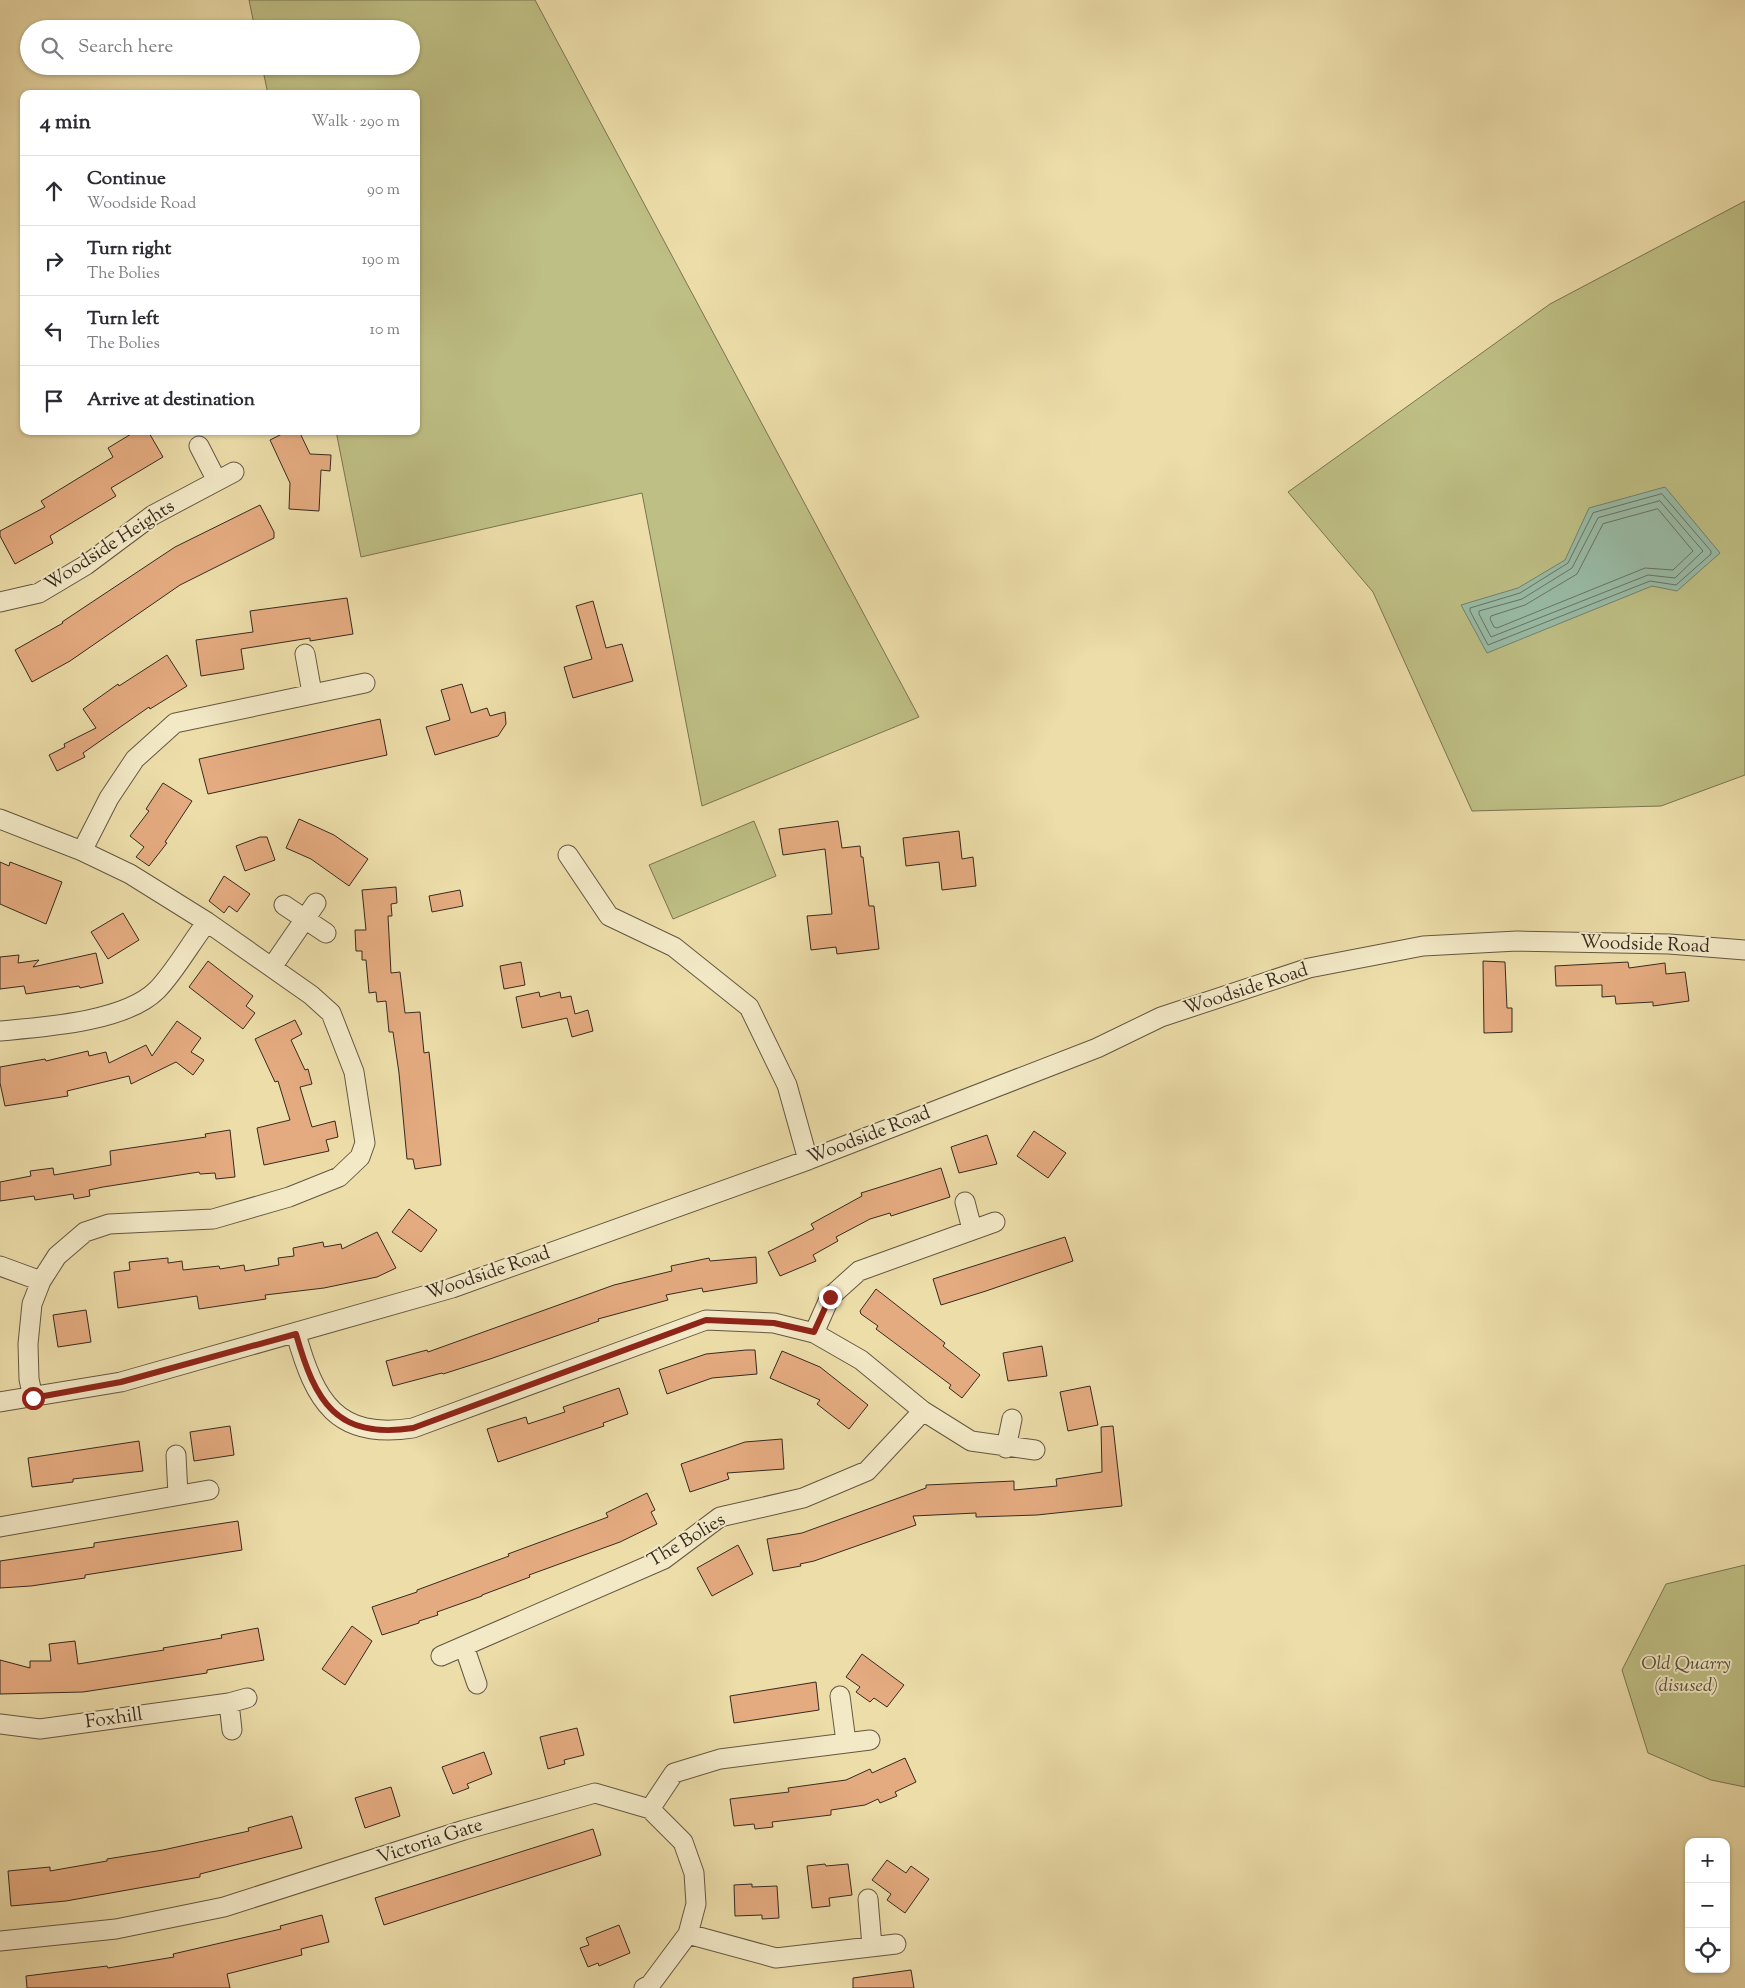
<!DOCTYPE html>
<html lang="en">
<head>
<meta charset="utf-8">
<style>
  body { margin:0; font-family:"Sorts Mill Goudy",serif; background:#f7f7f7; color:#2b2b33 }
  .controls { position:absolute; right:15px; bottom:15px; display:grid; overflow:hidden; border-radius:10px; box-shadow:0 1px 4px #0004 }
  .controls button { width:45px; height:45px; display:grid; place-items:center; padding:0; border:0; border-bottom:1px solid #e1e1e2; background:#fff; color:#2b2b33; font:25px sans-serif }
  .stop { position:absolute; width:15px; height:15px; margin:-11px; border:4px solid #8f2418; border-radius:50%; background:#fff }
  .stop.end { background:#8f2418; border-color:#fff; box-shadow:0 1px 5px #0008 }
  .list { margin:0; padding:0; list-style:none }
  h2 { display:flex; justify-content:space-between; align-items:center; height:65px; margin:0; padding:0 20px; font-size:21px }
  h2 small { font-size:16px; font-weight:400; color:#7c7c81 }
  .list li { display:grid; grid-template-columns:32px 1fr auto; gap:15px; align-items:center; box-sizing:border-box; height:70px; padding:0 20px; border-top:1px solid #e1e1e2 }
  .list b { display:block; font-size:19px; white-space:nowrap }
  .list p { margin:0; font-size:16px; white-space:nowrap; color:#7c7c81 }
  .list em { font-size:16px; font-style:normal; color:#7c7c81 }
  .icon { flex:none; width:28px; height:28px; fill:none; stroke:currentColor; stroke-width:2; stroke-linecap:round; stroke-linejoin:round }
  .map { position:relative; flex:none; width:1745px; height:1988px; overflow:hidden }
  .search { position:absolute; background:#fff; box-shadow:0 1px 4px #0004; left:20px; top:20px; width:400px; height:55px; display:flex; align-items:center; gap:12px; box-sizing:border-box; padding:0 18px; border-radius:28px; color:#7c7c81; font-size:19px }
  .panel { position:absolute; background:#fff; box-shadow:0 1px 4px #0004; left:20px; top:90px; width:400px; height:345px; border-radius:10px }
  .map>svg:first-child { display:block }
  .green { fill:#bebf84; stroke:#7a7452 }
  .water { fill:#99bca7; stroke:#718271 }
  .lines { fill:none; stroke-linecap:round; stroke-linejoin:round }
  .shore { stroke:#687364; stroke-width:1 }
  .building { fill:#e5ab80; stroke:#362a20 }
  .minor-casing { stroke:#645742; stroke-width:21 }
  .minor { stroke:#f3e9c7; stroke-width:19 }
  .route { stroke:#8f2418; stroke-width:6 }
  .labels { text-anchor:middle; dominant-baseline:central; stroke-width:4; stroke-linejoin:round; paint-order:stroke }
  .street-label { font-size:19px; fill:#362a20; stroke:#f3e9c7 }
  .park-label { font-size:19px; font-style:italic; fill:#584f39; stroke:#f3e9c7 }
</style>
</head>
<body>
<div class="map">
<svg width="1745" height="1988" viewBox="0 0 1745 1988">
  <rect width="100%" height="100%" fill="#ecdda9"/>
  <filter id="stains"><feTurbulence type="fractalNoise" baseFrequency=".004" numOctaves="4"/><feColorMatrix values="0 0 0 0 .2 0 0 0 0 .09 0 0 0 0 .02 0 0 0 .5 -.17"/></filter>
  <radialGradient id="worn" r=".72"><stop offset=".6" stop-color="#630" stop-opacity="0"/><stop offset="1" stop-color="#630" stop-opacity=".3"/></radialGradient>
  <path class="green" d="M249 0H535L919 717 702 806 642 493 361 557 336 431H416V94H268L262 66H411V29H255Z
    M1745 201V775L1661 806 1472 811 1373 592 1288 492 1550 304Z
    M754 821 776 876 673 919 649 865Z
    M1745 1565V1787L1711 1780 1648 1753 1622 1670 1666 1584Z"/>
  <path class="water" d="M1665 487 1720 553 1677 591 1652 586 1487 653 1461 605 1518 588 1565 560 1589 508Z"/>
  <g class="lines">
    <path class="shore" d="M1662 494 1711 551V554L1676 585 1650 581 1488 645 1470 611V608L1520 593 1568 563 1593 513Z
      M1660 501 1703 551 1675 578 1648 575 1491 637 1479 614V611L1522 599 1572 568 1598 518Z
      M1658 509 1693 551 1673 570 1645 568 1497 628 1494 627 1490 619 1491 616 1525 605 1577 574 1603 524Z"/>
  </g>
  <path class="building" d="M136 431H148L163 457 111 488 116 496 50 536 53 543 15 564 0 536V531L45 507 41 501 113 457 108 448Z
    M288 431H299L310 454 331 455 330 471 321 470 319 511 289 509 290 483 270 440Z
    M260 505 274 532V538L180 585 70 661 32 682 15 650 63 623 62 622 175 547Z
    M347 598 353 634 310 641V638L241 649 244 669 201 676 196 640 253 632 250 611Z
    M593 601 606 648 622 644 633 681 573 698 564 667 592 659 576 606Z
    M167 655 187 686 150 709 149 707 83 753 85 757 57 771 49 755 65 747 64 744 96 728 83 709 118 684 119 686Z
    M462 684 471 713 487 708 490 716 505 712 506 724 498 736 435 755 426 727 450 720 441 690Z
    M380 719 387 755 208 794 199 759Z
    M163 783 192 801 165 842 167 843 149 866 136 857 144 847 130 836 149 811 146 809Z
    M299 819 334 835 368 859 349 886 311 859 286 848Z
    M838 821 842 848 860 846 861 857H863L869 906H874L879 949 837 954 836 947 811 950 807 916 832 914 825 849 783 855 779 829Z
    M959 831 962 859 973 857 976 886 942 890 939 862 906 866 903 838Z
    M260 837H267L275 860 245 871 236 846Z
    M0 862 9 866 10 862 62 882 46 924 0 904Z
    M224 876 250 894 237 912 229 906 224 913 209 901Z
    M396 887 397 903 391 904 392 916H388L391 973 400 972 405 1013 420 1012 424 1053 429 1052 441 1165 415 1169 413 1159H407L399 1073 393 1032H389L386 1001 377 1002 376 992 369 993 366 960H362V951H356L355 930H366L362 890Z
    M460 890 463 906 432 912 429 896Z
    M123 913 139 940 108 959 91 932Z
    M96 953 103 983 80 988 79 986 26 994 24 986 0 989V957L19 955 18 963 39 960 33 967Z
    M208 961 253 996 246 1006 255 1013 243 1029 189 987Z
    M1483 961 1505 962 1507 1008H1512V1032L1484 1033Z
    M521 962 525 985 504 989 500 966Z
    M1628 962 1629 968 1665 963 1666 974 1685 972 1689 1001 1653 1006V1002L1616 1004 1615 996 1602 997V985L1556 986 1555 966Z
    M539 992 540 997 560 992 561 998 571 996 575 1014 588 1010 593 1031 572 1037 567 1018 522 1028 516 997Z
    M295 1020 302 1034 291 1040 305 1070 308 1069 312 1084 300 1087 312 1127 335 1121 338 1137 326 1140 329 1151 264 1165 257 1128 290 1120 278 1081 275 1082 255 1039Z
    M177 1021 201 1038 191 1052 204 1060 193 1075 176 1062 131 1084 129 1076 67 1091 68 1096 5 1106 0 1083V1067L45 1059 46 1061 88 1051 89 1056 106 1052 109 1063 146 1045 152 1056Z
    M230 1130 235 1177 216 1179 215 1173 200 1174 199 1172 103 1187 89 1190 90 1196 74 1199 73 1194 35 1200 34 1196 0 1201V1182L31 1176 30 1171 53 1168 54 1175 111 1165 110 1151 206 1137 205 1134Z
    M1034 1131 1066 1153 1048 1178 1017 1156Z
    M987 1135 997 1164 959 1173 951 1147Z
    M941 1168 950 1197 891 1216 890 1213 870 1219 836 1237 838 1241 813 1255 816 1261 780 1276 768 1252 814 1229 811 1224 862 1196 861 1193Z
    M409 1209 437 1230 421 1252 392 1232Z
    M377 1232 396 1268 377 1277 324 1288 265 1295 266 1299 199 1309 197 1296 118 1308 114 1272 130 1270 129 1262 168 1258V1263L182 1261 183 1270 219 1266 220 1269 244 1265 245 1271 279 1265 278 1258 294 1256 293 1248 323 1242 324 1247 341 1244 342 1249Z
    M1065 1237 1073 1261 986 1291 941 1305 933 1279Z
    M756 1257 757 1283 703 1292 702 1288 666 1295 668 1300 598 1319 599 1321 490 1359 443 1374 442 1373 393 1386 386 1361 427 1350 428 1352 614 1285 672 1271 671 1266 709 1258 710 1261Z
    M876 1289 945 1343 943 1346 980 1375 962 1398 949 1388 951 1385 876 1329 878 1326 861 1314 860 1311Z
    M86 1310 91 1342 58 1347 53 1315Z
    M1042 1346 1047 1376 1008 1381 1003 1353Z
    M746 1350H755L757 1374 712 1378 667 1394 659 1370 706 1354Z
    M782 1351 820 1367 868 1405 849 1429 817 1404 820 1400 770 1378Z
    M1090 1386 1098 1425 1068 1431 1060 1392Z
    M619 1388 628 1414 603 1423 604 1426 498 1462 487 1429 526 1417 528 1424 565 1412 563 1407Z
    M230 1426 234 1455 194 1461 190 1432Z
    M1113 1426 1122 1506 1037 1515 976 1517V1513L913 1516 916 1525 814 1561 800 1564 801 1566 773 1571 767 1539 802 1533 926 1488V1485L1014 1481V1490L1057 1486 1056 1479 1102 1472 1101 1427Z
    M782 1439 784 1469 727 1473 729 1479 690 1492 681 1464 745 1442Z
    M139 1441 143 1471 73 1479V1482L32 1487 28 1458Z
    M647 1493 655 1510 651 1512 657 1524 620 1542 529 1575 530 1577 482 1595V1596L437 1612 438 1615 419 1621V1623L382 1635 372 1607 417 1592V1590L509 1556 508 1554 608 1517 606 1513Z
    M238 1521 242 1550 85 1575V1578L31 1586 0 1588V1561L94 1547V1543Z
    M738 1545 753 1574 712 1596 697 1568Z
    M352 1626 372 1641 345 1685 322 1669Z
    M258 1628 264 1660 207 1670V1673L83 1692 0 1694V1660L30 1668V1661H51L49 1644 75 1641 78 1664 164 1650 163 1648 222 1638 221 1635Z
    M862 1654 904 1685 887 1707 874 1698 870 1702 856 1692 860 1687 846 1677Z
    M816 1682 819 1710 734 1723 730 1696Z
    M577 1728 584 1755 564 1760 565 1764 548 1769 540 1737Z
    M484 1752 492 1774 467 1784 469 1788 453 1794 442 1767Z
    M905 1758 916 1782 895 1792 897 1796 880 1803 878 1799 865 1805 831 1810V1815L772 1822 773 1827 755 1829 754 1824 734 1826 730 1799 789 1792 788 1788 846 1780 870 1769 872 1773Z
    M391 1787 400 1816 365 1828 355 1798Z
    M292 1816 302 1848 200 1874V1877L66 1901 11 1906 8 1871 50 1867V1871L107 1861V1859L163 1850 249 1831 248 1828Z
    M593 1829 601 1855 384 1925 375 1898Z
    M887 1860 906 1873 911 1866 929 1879 905 1913 887 1900 891 1894 872 1880Z
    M825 1864 826 1866 848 1864 852 1895 829 1898 830 1906 812 1908 807 1866Z
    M752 1884V1887L777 1886 779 1918 762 1919V1915L735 1916 734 1885Z
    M322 1915 329 1942 301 1949 302 1955 227 1974 230 1988H27L26 1976 107 1966 108 1968 174 1957 173 1954 281 1929 280 1926Z
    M619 1925 630 1953 599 1966 598 1963 588 1967 580 1948 589 1945 586 1938Z
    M911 1970 914 1988H853V1978Z"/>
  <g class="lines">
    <defs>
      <path id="minor" d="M199 446 217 481
        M0 602 39 593 86 565 153 515 234 472
        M305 654 312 693
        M0 819 82 851 130 874 207 922 311 995 331 1013 354 1072 365 1143 360 1157 339 1177 289 1197 213 1219 109 1224 85 1232 57 1256 41 1281 32 1304 28 1344 29 1379 33 1398
        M82 851 109 798 135 759 175 723 365 683
        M568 855 609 916 674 947 749 1007 787 1085 808 1160
        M284 905 326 933
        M272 967 316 903
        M0 1031C44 1027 125 1022 157 990 174 973 192 941 207 922
        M965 1202 972 1229
        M0 1266 41 1281
        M814 1333 830 1297 859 1271 995 1222
        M296 1334C315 1401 336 1440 413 1428L706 1320 774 1323 814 1333 861 1360 923 1411 971 1441 1035 1450
        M0 1402 121 1382 452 1288 808 1160 1097 1048 1161 1017 1309 968 1423 946 1517 941 1669 944 1745 950
        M1006 1448 1012 1419
        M176 1455 178 1495
        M0 1527 209 1490
        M464 1646 477 1684
        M441 1656 664 1559 720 1517 803 1498 867 1471 923 1411
        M840 1696 846 1742
        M229 1703 232 1730
        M0 1724 40 1729 229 1703 247 1698
        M650 1809 674 1773 720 1759 870 1740
        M868 1899 872 1946
        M688 1934 776 1958 896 1944
        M0 1941 116 1929 224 1907 464 1830 595 1793 650 1809 683 1842 694 1873 696 1904 688 1934 650 1985 644 1988"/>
    </defs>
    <use href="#minor" class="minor-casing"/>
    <use href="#minor" class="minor"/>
  </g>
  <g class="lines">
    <path class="route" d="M33 1398 121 1382 296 1334C315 1401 336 1440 413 1428L706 1320 774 1323 814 1332 830 1297"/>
  </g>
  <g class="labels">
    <g class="street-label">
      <text transform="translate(110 546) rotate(-33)">Woodside Heights</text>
      <text transform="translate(1645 945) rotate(2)">Woodside Road</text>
      <text transform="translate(1246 990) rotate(-18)">Woodside Road</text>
      <text transform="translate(869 1136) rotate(-21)">Woodside Road</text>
      <text transform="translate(488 1274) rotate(-19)">Woodside Road</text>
      <text transform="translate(687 1541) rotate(-31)">The Bolies</text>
      <text transform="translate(114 1719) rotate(-8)">Foxhill</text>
      <text transform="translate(430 1842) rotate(-18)">Victoria Gate</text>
    </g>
    <g class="park-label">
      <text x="1686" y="1664">Old Quarry<tspan x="1686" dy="22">(disused)</tspan></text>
    </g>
  </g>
  <rect width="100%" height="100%" filter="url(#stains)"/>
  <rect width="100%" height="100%" fill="url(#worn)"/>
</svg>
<div class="controls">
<button>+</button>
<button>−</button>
<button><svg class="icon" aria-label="locate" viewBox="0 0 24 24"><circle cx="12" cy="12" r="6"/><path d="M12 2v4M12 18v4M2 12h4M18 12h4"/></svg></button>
</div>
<div class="stop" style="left:33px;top:1398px"></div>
<div class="stop end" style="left:830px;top:1297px"></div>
<div class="search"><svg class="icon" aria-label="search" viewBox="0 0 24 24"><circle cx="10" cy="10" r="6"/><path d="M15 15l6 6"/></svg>Search here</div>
<section class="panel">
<h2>4 min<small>Walk · 290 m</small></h2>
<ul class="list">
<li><svg class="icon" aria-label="ahead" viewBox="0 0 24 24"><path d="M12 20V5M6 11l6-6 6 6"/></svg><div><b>Continue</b><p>Woodside Road</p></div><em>90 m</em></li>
<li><svg class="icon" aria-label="right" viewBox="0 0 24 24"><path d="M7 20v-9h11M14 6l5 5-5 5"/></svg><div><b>Turn right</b><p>The Bolies</p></div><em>190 m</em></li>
<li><svg class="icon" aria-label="left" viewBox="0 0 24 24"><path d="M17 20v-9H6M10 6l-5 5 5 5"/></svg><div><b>Turn left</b><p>The Bolies</p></div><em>10 m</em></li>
<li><svg class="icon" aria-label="arrive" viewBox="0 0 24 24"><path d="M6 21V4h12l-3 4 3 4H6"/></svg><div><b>Arrive at destination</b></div></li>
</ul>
</section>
</div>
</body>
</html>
